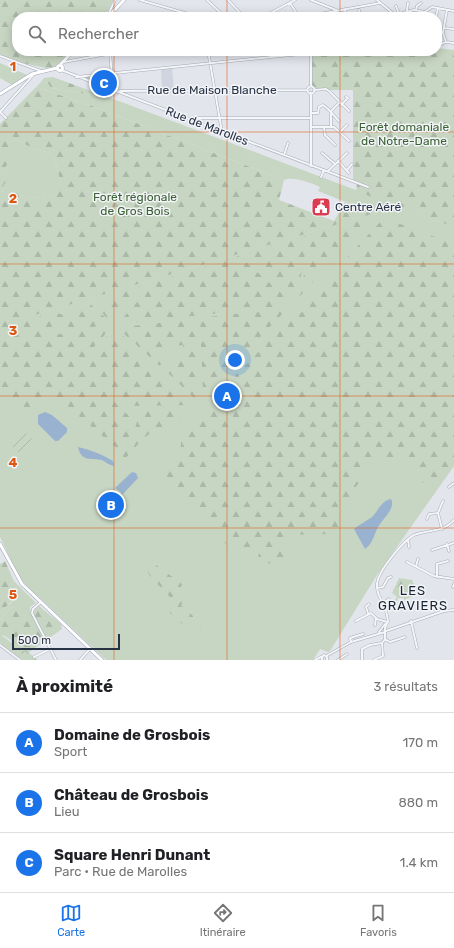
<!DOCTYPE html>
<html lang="fr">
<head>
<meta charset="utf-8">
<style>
  body { margin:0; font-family:Rubik,sans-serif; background:#f6f6f6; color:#202124 }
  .scale { position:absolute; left:12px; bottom:10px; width:108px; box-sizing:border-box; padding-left:4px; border:2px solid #283245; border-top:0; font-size:11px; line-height:14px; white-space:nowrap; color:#283245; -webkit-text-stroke:3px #f2f4f8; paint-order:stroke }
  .you { position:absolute; left:235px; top:360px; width:14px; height:14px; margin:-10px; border:3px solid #fff; border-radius:50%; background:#1a73e8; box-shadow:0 0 0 6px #1a73e833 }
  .badge { display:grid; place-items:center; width:26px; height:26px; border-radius:50%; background:#1a73e8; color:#fff; font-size:13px; font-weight:700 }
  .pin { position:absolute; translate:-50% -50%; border:2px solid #fff; box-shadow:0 1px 4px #0006 }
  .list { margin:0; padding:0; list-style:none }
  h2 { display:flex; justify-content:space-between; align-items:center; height:52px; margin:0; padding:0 16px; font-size:17px }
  h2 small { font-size:13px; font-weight:400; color:#757577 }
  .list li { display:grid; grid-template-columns:26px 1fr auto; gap:12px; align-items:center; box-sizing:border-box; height:60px; padding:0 16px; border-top:1px solid #e0e0e0 }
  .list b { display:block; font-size:15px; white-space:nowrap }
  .list p { margin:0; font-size:13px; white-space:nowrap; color:#757577 }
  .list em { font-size:13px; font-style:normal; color:#757577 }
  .icon { flex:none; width:22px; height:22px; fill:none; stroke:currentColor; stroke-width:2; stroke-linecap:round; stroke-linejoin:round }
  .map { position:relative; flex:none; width:454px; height:660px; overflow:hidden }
  .search { position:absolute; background:#fff; box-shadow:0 2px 10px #0003; left:12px; right:12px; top:12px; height:44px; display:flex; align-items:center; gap:10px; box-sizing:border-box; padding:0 14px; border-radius:16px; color:#757577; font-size:15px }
  .sheet { height:232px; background:#fff }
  nav { display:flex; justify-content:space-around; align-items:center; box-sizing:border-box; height:56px; border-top:1px solid #e0e0e0; background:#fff; font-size:11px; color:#757577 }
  nav a { display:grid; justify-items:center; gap:2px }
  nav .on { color:#1a73e8 }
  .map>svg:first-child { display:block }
  .built { fill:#cfd4de }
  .grass { fill:#c7d6c2 }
  .forest { fill:url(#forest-firs); fill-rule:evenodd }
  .park { fill:url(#park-crowns) }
  .garden { fill:url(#garden-furrows) }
  .water { fill:#99b2cf }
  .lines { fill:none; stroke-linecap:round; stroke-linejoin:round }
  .minor-casing { stroke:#a6acb6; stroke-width:3 }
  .major-casing { stroke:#a0a9b8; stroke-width:4 }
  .minor { stroke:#f5f6f9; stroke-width:2 }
  .major { stroke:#fff; stroke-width:3 }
  .grid { fill:none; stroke:#de570f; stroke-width:1; stroke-opacity:0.55 }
  .labels { text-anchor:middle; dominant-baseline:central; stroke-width:3; stroke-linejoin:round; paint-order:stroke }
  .street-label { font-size:12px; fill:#283245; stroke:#f2f4f8 }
  .park-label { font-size:12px; fill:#3c6234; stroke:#f2f4f8 }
  .poi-label { font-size:12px; fill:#283245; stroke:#f2f4f8; text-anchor:start }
  .neighbourhood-label { font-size:13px; letter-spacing:1px; fill:#1a2336; stroke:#f2f4f8 }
  .grid-label { font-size:13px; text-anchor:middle; font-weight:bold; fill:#de570f; stroke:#f2f4f8; stroke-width:3; stroke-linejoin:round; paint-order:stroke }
</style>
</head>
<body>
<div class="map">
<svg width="454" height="660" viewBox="0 0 454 660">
  <defs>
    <pattern id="forest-firs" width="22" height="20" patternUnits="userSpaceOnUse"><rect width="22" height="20" fill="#c7d6c2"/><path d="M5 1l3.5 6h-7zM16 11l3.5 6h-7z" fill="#abb8a8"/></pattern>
    <pattern id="park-crowns" width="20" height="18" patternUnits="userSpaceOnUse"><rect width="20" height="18" fill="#c7d6c2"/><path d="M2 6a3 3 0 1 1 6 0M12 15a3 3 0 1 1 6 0" fill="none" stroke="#abb8a8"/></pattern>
    <pattern id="garden-furrows" width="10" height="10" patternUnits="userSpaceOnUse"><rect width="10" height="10" fill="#c7d6c2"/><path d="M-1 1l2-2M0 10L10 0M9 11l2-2" fill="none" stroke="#abb8a8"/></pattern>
  </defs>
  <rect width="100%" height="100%" fill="#e2e5eb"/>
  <path class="built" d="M172 68 174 89 162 90 161 69Z"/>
  <path class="grass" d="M0 63 27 75 12 85 0 78Z
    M41 82 49 83 51 88 98 96 100 94 454 227V466L377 575 330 651 328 652 320 649 318 653 316 652 317 654 313 660H106L20 579 0 537V325L374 213 318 191 320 187C312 183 292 176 284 180L92 106 36 87Z
    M14 139 35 149 53 154 61 184 55 195 24 199 21 193H3L2 188 5 184 1 173C8 161 14 152 14 139Z
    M14 581 36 603 30 607V613L27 617 22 611 12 607 0 620V613L12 602C9 593 8 588 14 581Z"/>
  <path class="forest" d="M0 0H113L105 17H17V51H71L54 68 49 69 11 60 0 54Z
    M437 48 454 50V227L356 191 357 183 353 180V90H317L311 86V51H437Z
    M53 77 99 94 98 96 51 88 48 83 41 82 44 78Z
    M36 87 92 106 284 180 279 200 334 221 345 202 375 213 28 317 134 421 129 442 124 450H119L54 395 50 396 31 416 0 385V124ZM14 139 35 149 53 154 61 184 53 191 54 195 24 199 21 193H3L2 188 6 182 1 173C8 163 17 151 14 139Z
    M378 214 380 216 369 222 299 297 313 234 374 217Z
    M384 218 454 244V462L438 485 421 482 426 471 418 467 420 464 418 461H375L347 499 344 512H339L337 524 345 525 331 534 284 535 285 540 280 543 285 548 282 552 284 556 281 560 289 568 283 574C275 560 265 566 258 558L260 548 253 547 251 556 237 545 228 546 204 518 198 507 174 491 159 477C170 465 187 452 179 434L196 416 206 415 210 408 209 403 292 317 304 311 306 301Z
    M309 235 297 295 289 298 244 255Z
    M239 256 288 299 284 306 128 323 123 318 155 282Z
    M151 283 123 315 120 312 117 321 109 316V319L107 322 108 325 76 329 67 327 62 330 48 331 35 320V318L55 312 66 316C73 305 74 306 88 302L108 320 96 304 97 300Z
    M286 308V310L207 392H203L200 318Z
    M196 319 198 396 194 398 162 367 182 356 183 345 164 347 160 359 163 361 160 366 121 331 123 327Z
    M109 328 103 337 80 362 51 335Z
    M112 330 119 332 185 395 191 401 189 405 126 406 86 368 89 357Z
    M190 408 191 411 174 429C154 421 137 446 125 459L121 454C133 446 133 432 138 419L128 409Z
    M148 559 182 584 180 592 174 600H172C166 590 148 578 147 569 146 566 148 562 148 559Z
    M5 561 14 581C8 588 9 593 12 601L0 613V564Z
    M399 578 412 580 415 586H422L423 592 404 600V598H398L396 604 394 601 397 597 392 593Z
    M184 598 181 606 184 607 189 603 185 608 193 616V619L201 627 210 631 211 636C195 638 181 622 170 613L169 610 172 606Z
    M39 606 61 624 62 629 28 653 22 647 12 643 11 640 3 635 0 636V620L12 607 26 611 27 616 28 609 34 611Z"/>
  <path class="park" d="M101 74H111V89L80 76 96 75V78L100 79Z
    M0 634 12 643 15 642 38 660H23L0 643Z"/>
  <path class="garden" d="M25 432 35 442 22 456 12 446Z"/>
  <path class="water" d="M45 412 52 415 67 428V432L58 441H55L38 424V415Z
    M78 447C91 450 101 454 113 461L114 466C109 465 106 462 102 460 91 458 81 462 78 447Z
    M132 472 136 473 138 478 122 495 121 492 115 488Z
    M391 499C396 507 384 518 380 524 374 532 374 543 365 549L354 529 355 528C360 524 367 521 372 517 378 511 382 500 391 499Z"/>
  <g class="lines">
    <defs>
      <path id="minor" d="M140 0 199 17
        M207 0 225 17
        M228 0 244 17
        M311 0 336 10
        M377 0 395 15
        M290 3 299 17
        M408 3 407 10 409 17
        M396 6 399 14
        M345 9 346 17
        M359 10 361 17
        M416 10 417 6 421 3
        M426 11V17
        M108 15 115 0
        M395 15 414 10 425 12 432 7 454 11
        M142 17V16
        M263 17 295 0
        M303 17 380 3
        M362 17 374 14 377 17
        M417 17 418 11
        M436 17 438 8
        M444 28 454 29
        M443 33 446 42 454 43
        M437 34 443 32 447 10
        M441 44 446 42
        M110 51 113 91
        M208 51 222 132
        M311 51V86
        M0 56 41 71
        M64 62 124 51
        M61 70 368 187
        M76 77 311 53
        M307.5 90a3.5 3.5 0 1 1 7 0a3.5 3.5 0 1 1-7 0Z
        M314 90 326 89 329 91 349 111
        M117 92 120 91 307 90
        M311 93V166
        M341 105 348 98 346 97
        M331 111 340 102
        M0 112 35 73
        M0 112 6 118
        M311 113H318L319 107 323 105 328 109 339 121
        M331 114V127
        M191 120 194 118H311
        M311 127H334L349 141
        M324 127 325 135 335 145
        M340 132 347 125
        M322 153 335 164
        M284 155 288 143
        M338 161 349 173
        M347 170 352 164
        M328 171 347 153
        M321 177 324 170
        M449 487 454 483
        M427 519 429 514 438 513
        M442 529 438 513 443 501
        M408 539 409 547
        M447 544 449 551
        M432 550 454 543
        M407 562 434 576 454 579
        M416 566 418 559
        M437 577V564L448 561
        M453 587 454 584
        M377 588 383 587 388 578 391 577
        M41 602 33 609 32 613 56 660
        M383 603 389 599
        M385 606C381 601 376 591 377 584 378 571 403 541 414 535 429 529 443 533 454 520
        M368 613 366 607 369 604
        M356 621 371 613 377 619 387 622
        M411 621 417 648
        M375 625 376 618
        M385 628 388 621 385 605
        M386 631 444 611 454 610
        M379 632 385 624
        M385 639 390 642 405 637
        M351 642 350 638 363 634
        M382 643 385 639V632
        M0 645 20 660
        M326 656 351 642 385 632V628
        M34 657 50 649
        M80 660 89 650
        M315 660 321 657
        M322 660V657L324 655 327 657V660
        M338 660 347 654
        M362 660V649L370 645 382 643
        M374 660 383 656 382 643"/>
      <path id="major" d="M108 17 124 0
        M60 65 73 51
        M57.5 68a2.5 2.5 0 1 1 5 0a2.5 2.5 0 1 1-5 0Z
        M0 94 32 74 57 68
        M0 544 22 584 102 660"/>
    </defs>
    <use href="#minor" class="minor-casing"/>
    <use href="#major" class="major-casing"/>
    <use href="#minor" class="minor"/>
    <use href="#major" class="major"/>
  </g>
  <path class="grid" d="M114 0V17M227 0V17M340 0V17M114 51V660M227 51V660M340 51V660M0 132H454M0 264H454M0 396H454M0 528H454"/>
  <defs>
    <symbol id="civic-square" viewBox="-11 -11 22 22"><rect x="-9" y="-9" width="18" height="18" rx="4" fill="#db3c51" stroke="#f2f4f8"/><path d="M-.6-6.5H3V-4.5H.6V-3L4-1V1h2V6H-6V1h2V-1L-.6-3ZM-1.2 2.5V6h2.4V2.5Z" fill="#fff"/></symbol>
  </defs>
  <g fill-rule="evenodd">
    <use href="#civic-square" x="310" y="196" width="22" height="22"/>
  </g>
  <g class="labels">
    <g class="street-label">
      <text x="212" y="90">Rue de Maison Blanche</text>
      <text transform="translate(207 126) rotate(21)">Rue de Marolles</text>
    </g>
    <g class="park-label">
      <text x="404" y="127">Forêt domaniale<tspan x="404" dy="14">de Notre-Dame</tspan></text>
      <text x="135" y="197">Forêt régionale<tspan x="135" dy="14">de Gros Bois</tspan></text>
    </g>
    <g class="poi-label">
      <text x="335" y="207">Centre Aéré</text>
    </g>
    <g class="neighbourhood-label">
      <text x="413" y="590">LES<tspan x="413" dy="15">GRAVIERS</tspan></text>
    </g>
  </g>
  <g class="grid-label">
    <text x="13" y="71">1</text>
    <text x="13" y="203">2</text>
    <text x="13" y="335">3</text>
    <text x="13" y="467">4</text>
    <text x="13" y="599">5</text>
  </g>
</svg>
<div class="scale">500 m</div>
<div class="you"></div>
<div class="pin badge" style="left:227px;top:396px">A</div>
<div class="pin badge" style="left:111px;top:505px">B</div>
<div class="pin badge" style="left:104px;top:83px">C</div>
<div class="search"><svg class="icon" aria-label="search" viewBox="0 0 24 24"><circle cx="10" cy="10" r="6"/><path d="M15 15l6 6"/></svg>Rechercher</div>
</div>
<section class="sheet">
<h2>À proximité<small>3 résultats</small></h2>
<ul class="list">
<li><span class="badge">A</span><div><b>Domaine de Grosbois</b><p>Sport</p></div><em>170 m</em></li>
<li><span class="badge">B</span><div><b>Château de Grosbois</b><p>Lieu</p></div><em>880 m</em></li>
<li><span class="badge">C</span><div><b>Square Henri Dunant</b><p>Parc · Rue de Marolles</p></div><em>1.4 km</em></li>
</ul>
</section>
<nav>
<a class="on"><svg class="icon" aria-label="map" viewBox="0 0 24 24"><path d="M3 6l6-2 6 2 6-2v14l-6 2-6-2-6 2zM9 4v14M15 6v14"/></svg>Carte</a>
<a><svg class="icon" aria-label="directions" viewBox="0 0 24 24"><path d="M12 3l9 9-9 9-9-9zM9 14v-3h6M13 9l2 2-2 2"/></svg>Itinéraire</a>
<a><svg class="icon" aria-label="saved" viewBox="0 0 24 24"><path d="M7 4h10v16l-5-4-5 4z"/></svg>Favoris</a>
</nav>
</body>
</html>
